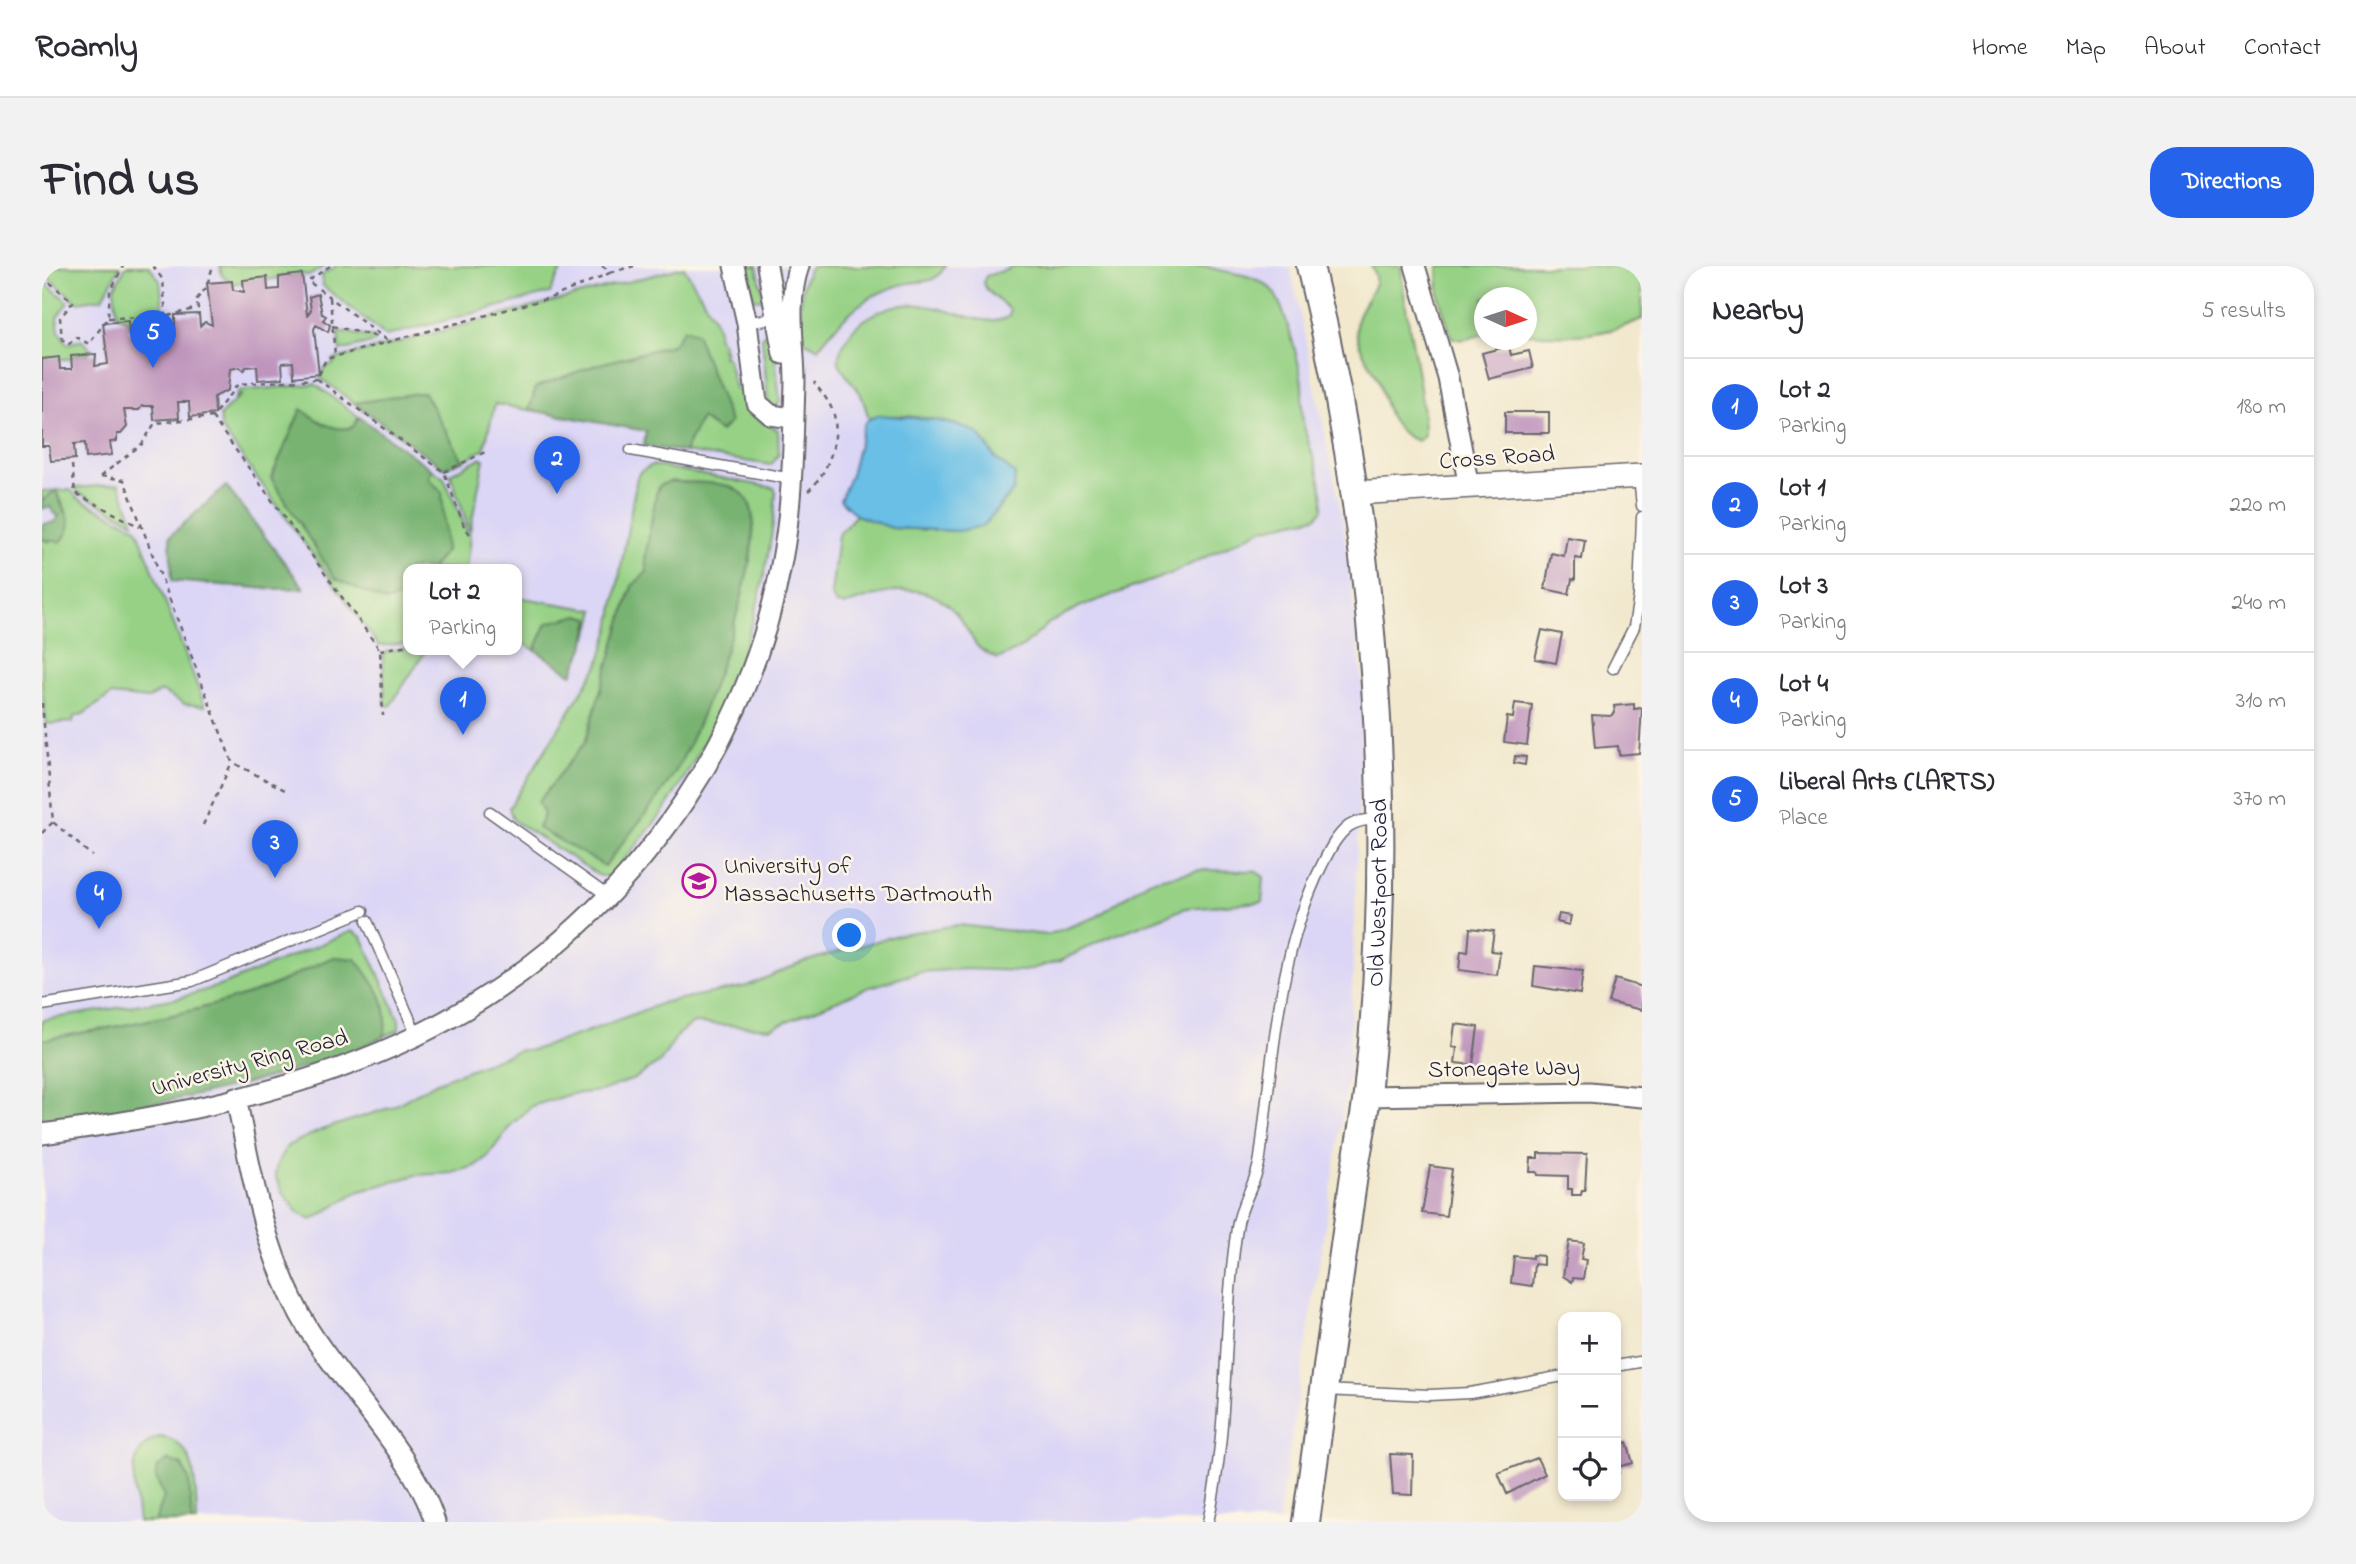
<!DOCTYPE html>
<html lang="en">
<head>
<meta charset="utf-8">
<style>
  body { margin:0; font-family:"Indie Flower",sans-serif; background:#f2f2f3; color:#2b2b33 }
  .controls { position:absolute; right:21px; bottom:21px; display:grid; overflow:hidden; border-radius:14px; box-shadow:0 4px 10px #0003 }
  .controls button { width:63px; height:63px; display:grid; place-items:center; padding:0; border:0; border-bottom:2px solid #e1e1e2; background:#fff; color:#2b2b33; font:35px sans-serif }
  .compass { position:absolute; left:1432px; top:21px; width:63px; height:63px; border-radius:50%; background:#fff; box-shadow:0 4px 10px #0003; rotate:93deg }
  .you { position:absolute; left:808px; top:670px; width:24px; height:24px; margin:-18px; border:5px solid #fff; border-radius:50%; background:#1a73e8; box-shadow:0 0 0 10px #1a73e833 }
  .badge { display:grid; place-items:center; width:46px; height:46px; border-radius:50%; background:#2563eb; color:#fff; font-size:23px; font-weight:700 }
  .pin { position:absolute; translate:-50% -58px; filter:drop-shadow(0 2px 4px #0008) }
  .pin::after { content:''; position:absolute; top:37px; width:24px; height:21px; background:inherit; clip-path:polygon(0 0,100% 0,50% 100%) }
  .popup { position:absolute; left:361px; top:298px; width:119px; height:91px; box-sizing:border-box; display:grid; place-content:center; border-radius:14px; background:#fff; filter:drop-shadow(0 2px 5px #0005); font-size:23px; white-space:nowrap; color:#7c7c81 }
  .popup b { font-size:26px; color:#2b2b33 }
  .popup::after { content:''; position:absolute; left:50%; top:100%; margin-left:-14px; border:14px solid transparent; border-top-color:#fff }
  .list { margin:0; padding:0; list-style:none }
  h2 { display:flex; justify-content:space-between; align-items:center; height:91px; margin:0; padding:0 28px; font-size:30px }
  h2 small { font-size:23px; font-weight:400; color:#7c7c81 }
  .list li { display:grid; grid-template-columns:46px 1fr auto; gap:21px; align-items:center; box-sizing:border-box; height:98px; padding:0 28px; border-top:2px solid #e1e1e2 }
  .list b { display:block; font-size:26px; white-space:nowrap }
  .list p { margin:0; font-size:23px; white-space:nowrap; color:#7c7c81 }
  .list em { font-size:23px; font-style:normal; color:#7c7c81 }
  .icon { flex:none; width:38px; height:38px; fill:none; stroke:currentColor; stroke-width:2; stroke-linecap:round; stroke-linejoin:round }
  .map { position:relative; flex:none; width:1600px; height:1256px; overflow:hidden; border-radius:28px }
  header { display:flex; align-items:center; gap:42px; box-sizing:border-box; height:98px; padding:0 35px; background:#fff; border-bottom:2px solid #e1e1e2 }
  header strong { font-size:33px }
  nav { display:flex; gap:38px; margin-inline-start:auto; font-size:24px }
  .intro { display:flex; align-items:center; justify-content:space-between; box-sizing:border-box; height:168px; padding:0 42px }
  h1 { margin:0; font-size:49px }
  .button { padding:18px 32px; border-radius:28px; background:#2563eb; color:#fff; font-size:24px; font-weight:700 }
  main { display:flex; gap:42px; padding:0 42px }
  aside { flex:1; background:#fff; border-radius:28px; box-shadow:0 4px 10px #0003 }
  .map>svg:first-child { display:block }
  .built { fill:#dcd6f6; fill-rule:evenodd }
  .green { fill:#96d185; stroke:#5c7a60; stroke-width:2 }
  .forest { fill:#78b372; stroke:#4d6a56; stroke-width:2 }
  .water { fill:#69bfe6; stroke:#467090; stroke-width:2 }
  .building { fill:#bf95bd }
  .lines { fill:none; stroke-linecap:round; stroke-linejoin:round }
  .service-casing { stroke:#6a676e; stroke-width:13 }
  .minor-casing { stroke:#6a676e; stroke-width:23 }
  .tertiary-casing { stroke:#6a676e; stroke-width:26 }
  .secondary-casing { stroke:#6a676e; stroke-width:30 }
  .path { stroke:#6a676e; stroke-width:2.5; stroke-dasharray:5 5; stroke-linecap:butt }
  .service { stroke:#fff; stroke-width:10 }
  .minor { stroke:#fff; stroke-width:19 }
  .tertiary { stroke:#fff; stroke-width:23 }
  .secondary { stroke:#fff; stroke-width:26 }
  .labels { text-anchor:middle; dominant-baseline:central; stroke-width:5; stroke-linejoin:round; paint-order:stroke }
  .street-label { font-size:24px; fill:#22223b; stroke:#fcf5e5 }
  .poi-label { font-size:24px; fill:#22223b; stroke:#fcf5e5; text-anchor:start }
</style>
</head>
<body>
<header>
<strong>Roamly</strong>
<nav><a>Home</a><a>Map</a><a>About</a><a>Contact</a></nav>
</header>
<div class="intro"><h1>Find us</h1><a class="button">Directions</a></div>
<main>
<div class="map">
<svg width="1600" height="1256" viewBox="0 0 1600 1256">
  <rect width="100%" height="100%" fill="#fcf5e5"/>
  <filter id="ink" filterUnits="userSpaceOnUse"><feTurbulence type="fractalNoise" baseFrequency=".0143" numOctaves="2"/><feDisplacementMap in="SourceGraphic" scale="14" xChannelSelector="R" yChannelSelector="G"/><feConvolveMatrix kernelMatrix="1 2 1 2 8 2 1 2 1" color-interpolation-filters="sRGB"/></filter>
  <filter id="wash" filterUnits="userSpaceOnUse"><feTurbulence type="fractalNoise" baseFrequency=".00686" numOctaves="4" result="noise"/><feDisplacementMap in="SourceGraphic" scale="28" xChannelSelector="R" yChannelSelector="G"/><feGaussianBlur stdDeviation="1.57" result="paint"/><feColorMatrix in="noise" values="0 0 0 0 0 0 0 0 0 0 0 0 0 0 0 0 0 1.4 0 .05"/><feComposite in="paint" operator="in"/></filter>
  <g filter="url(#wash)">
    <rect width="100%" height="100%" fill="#f1e8cd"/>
    <path class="built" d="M0 0H1248L1301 255 1321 422 1307 809 1236 1256H0ZM367 303H475V383H367Z"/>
    <path class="green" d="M0 0H78L61 32 35 36 0 6Z
      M84 0H107L118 15 122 51 98 53 94 60 91 58 89 62 86 55 75 49 72 22Z
      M178 0H283L267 10 260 8 225 14V11L191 18 180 10Z
      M294 0H521L508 27 344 70 281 20 280 9Z
      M704 0H715L722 34 712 33Z
      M769 0H903C894 17 885 15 867 17 856 19 841 25 831 30 808 43 793 61 776 82L761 75C759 50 755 22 769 0Z
      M976 0H1163C1185 8 1210 6 1228 22 1241 33 1258 99 1260 118 1261 132 1258 146 1262 160 1269 189 1282 214 1281 243L1274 251 1220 263 1131 307 1037 341 1007 357 982 380 956 393C929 381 935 377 920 355 888 309 846 325 802 339L794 338 789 329 796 269 814 249 850 262 916 265 941 260 972 224 973 208C967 203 960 199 955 194 948 186 945 174 935 168 914 153 851 145 827 153 824 144 822 135 818 127 812 118 800 107 797 96 795 87 802 78 806 71 811 61 819 56 829 50 879 16 936 70 967 50L968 44C959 34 946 29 941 17L944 10Z
      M1329 0H1359C1363 57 1381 111 1382 169L1376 175C1350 167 1344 143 1338 120 1332 99 1313 83 1314 59 1316 35 1344 21 1329 0Z
      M1396 0H1600V53C1561 71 1526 71 1485 68L1484 32H1442V68L1421 74 1410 72 1397 32Z
      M642 1 671 50 676 64 675 70 681 78 680 84H683L681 90 685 91 693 123 700 125C703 149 717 154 736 164L737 188 729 199 642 186 659 152 630 79 554 99 494 121 487 144 453 138 442 183 421 195 382 127 312 137 278 112 283 101 292 98 290 94Z
      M0 14 26 36 15 51 17 65 25 78 39 74 49 83 46 88 30 90 29 93H0Z
      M296 65 333 72V76L298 85Z
      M724 67 731 70 738 135 734 141 726 136 720 72Z
      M273 118 317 151 311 161 299 164 285 160 364 329 367 326V377L337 380 179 162 178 149 200 128 192 134 197 125Z
      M438 192 442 193 428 265 408 208Z
      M610 199 732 222 734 226C726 339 685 450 622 544 606 567 586 588 569 610H558L471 554 467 542 557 398 568 363 595 211 598 206Z
      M389 203 402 212 428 272 424 303H388L404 285 387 212Z
      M77 218 92 256 35 226 34 222Z
      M29 224 35 232 95 262 163 440 142 438 119 425 106 433 69 429 41 448 32 451 31 456 4 458 0 419V273L7 276 24 244 14 225 0 235V225Z
      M475 331 553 344 546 372 548 352 506 357 493 384 475 373Z
      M367 382 385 383 348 440 343 439 341 389 346 385Z
      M1157 604 1213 605 1222 611 1220 636 1144 642 1060 674 1018 695 982 705 922 703 878 706 825 722 729 762 652 757 637 767 618 796 592 813 559 825 529 828 490 840 469 859 446 890 433 900 410 907 374 909 332 921 315 926 270 954 256 947 239 924 233 909 235 898 245 880 279 864 350 841 395 816 478 784H491L547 765 623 736 705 720 761 696 859 668 917 659 1005 669 1054 651 1107 615Z
      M310 665 320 671 357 754V764L341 771 342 766 292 691C267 701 244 715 219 724 147 750 74 760 0 774V754L137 732 183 718Z
      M117 1171C158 1174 153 1226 155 1256H96C93 1225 81 1184 117 1171Z"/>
    <path class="forest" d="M642 63 654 67 688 156 678 166 659 152 642 186 602 180 604 165 487 144 494 121 554 99 630 79Z
      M382 126V127L421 195 402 202 312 137Z
      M259 143C276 154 290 167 311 161L317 151 389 203 387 213 400 226 404 285 388 303H367L364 329 344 336 292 312 229 212Z
      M629 215C652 219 690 211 705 233 732 271 661 455 638 497 619 533 587 567 563 600L496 562 502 548 496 536 543 476 590 320 605 306 603 293 614 228 618 219Z
      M184 220 262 322 228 323 130 315 128 270Z
      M14 224C19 248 39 251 19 276L0 273V258L13 256 17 249 12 248 8 240 0 243V235Z
      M537 349 548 352 542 382 530 408 493 384 505 357Z
      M292 691 314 693C331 715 352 741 341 771 243 817 107 840 0 856V774C75 760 146 750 219 724 244 715 267 701 292 691Z
      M126 1194 140 1199 147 1213 150 1256H115L114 1253 122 1231 114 1212 116 1201Z"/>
    <path class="water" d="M838 149 893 154 922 161 937 168 954 193 973 208 972 224 941 260 916 265 850 262 814 249 798 234 809 209 822 158 827 153Z"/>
    <g id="blocks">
      <path class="building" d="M260 8 265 49 269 44 267 31 276 28 280 48 284 50 281 54 288 59 286 66 274 59 272 63 277 108 252 111 251 96 240 97 241 112 216 114 215 100 204 101 201 105 198 101 188 103 186 124 172 131 173 148 148 151 147 136H136L137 152 112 154 111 140H100L97 144H82L85 161 79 168H75V175L68 176 70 189 44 192 43 177 32 178 33 193 9 195 7 180H0V93L17 91 18 103H30L29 90 54 88 53 100 66 98 61 57 86 55 87 67 98 66V53L122 51V63L133 62V49L157 48 158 60 163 56 170 59 165 17 190 15 191 24 202 26 201 14 225 11 226 24 237 23V11Z
        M1467 80 1469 89 1487 85 1491 102 1447 113 1440 87Z
        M1463 146H1507V167H1463Z
        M1525 271 1543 274 1540 293 1533 292V314L1530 313 1527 328 1503 323 1509 287 1522 290Z
        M1500 364 1520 368 1514 397 1493 393Z
        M1473 437 1490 439 1485 479 1462 476 1465 451 1471 452Z
        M1592 438V443L1600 442 1597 487 1577 489 1576 480 1553 482 1550 449 1568 450 1573 447 1572 440Z
        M1473 490 1484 491 1483 499 1472 497Z
        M1517 648 1529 650 1527 659 1515 656Z
        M1428 662 1452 665 1449 685 1458 686 1455 709 1417 704 1419 685 1426 686Z
        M1493 700 1541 705 1538 728 1491 720Z
        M1573 713 1600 721V744L1566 736Z
        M1413 758 1436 761 1431 799 1413 797 1415 782 1410 781Z
        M1496 887 1545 888 1543 924H1540L1539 929H1530V923H1526V910L1496 909 1495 906H1488L1489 892H1496Z
        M1388 900 1410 903 1404 950 1380 947Z
        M1527 975 1542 977 1539 993 1544 994 1541 1013 1531 1012 1530 1016 1521 1010Z
        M1490 989 1501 990V999L1492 998 1490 1020 1469 1017 1472 990 1490 992Z
        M1576 1175 1577 1179 1585 1176 1591 1197 1575 1201 1577 1207 1574 1208V1176Z
        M1348 1188 1371 1189 1370 1229 1351 1228Z
        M1495 1192 1503 1208 1465 1228 1456 1207Z"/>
    </g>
  </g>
  <g filter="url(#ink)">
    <use href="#blocks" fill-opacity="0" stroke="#6a676e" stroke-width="2"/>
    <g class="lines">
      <defs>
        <path id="service" d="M705 57 737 51
          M589 184 750 213
          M1597 211 1600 240
          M1571 402 1592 361 1597 330 1600 251
          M448 546 566 630
          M325 655 375 770
          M0 739 150 715 321 645
          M1574 1100 1597 1096
          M1282 1124 1387 1129 1428 1127 1521 1110
          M1166 1256C1188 1159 1180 1060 1195 962 1198 937 1215 918 1218 892 1231 794 1235 689 1280 599 1287 585 1294 570 1307 560 1316 554 1326 554 1337 553"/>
        <path id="minor" d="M692 0 705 57 715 137 729 149 750 152
          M725 0 741 88
          M1373 0 1406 112 1427 221
          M1325 830 1547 826 1600 831
          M194 831C210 912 224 994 267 1064 304 1123 373 1191 393 1256
          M0 868C126 851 259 826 374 770 561 679 703 501 740 294 751 236 751 176 753 117 753 79 744 37 757 0"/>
        <path id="tertiary" d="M1312 227 1600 210"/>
        <g id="secondary">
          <path id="s1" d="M1264 1256C1279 1140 1296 1025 1312 909 1316 882 1322 855 1325 828 1355 552 1334 269 1268 0"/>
        </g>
      </defs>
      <use href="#service" class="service-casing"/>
      <use href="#minor" class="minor-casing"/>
      <use href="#tertiary" class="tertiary-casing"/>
      <use href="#secondary" class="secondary-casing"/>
      <path class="path" d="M111 0 121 14 124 51
        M288 0 266 15 346 75
        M560 0 570 6 592 0
        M0 10 31 36 18 52 20 73 27 78 34 71 47 78 66 52 68 26 81 0
        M288 32 293 90
        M66 52 122 51 156 42 154 34 164 22 171 0
        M290 60 337 71
        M275 113 402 206 422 260 430 271
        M170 151 338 384 341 450
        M30 199 33 227 98 261
        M402 206 445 185
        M59 210 100 178 113 157 170 151 196 118 275 113 284 93 511 31 570 6
        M59 210 82 214 190 496 243 524
        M766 225C785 210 798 172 792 149 789 137 779 126 772 116
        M338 384 367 379
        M0 437 11 556 50 590
        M161 559 190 496
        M0 567 11 556"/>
      <use href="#service" class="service"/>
      <use href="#minor" class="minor"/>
      <use href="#tertiary" class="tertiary"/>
      <use href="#secondary" class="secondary"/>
    </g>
  </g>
  <defs>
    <symbol id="university-ring" viewBox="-11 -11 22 22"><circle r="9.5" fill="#fcf5e5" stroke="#b5179e" stroke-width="1.5"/><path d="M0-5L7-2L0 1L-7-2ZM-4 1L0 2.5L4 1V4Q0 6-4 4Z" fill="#b5179e"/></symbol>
  </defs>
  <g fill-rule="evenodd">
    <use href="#university-ring" x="638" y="596" width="38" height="38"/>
  </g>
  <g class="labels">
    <g class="street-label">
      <text transform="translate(1455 193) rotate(-4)">Cross Road</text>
      <text stroke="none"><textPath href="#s1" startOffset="634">Old Westport Road</textPath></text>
      <text transform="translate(208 798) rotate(-15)">University Ring Road</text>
      <text transform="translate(1462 804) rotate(-1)">Stonegate Way</text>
    </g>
    <g class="poi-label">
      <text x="682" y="601">University of<tspan x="682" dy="28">Massachusetts Dartmouth</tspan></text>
    </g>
  </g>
</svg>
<div class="controls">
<button>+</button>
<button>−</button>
<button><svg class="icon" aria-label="locate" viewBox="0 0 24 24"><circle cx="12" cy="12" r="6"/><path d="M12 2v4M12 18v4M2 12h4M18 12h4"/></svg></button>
</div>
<svg class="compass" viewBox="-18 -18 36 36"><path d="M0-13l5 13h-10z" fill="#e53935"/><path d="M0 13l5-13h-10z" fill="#7c7c81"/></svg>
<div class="you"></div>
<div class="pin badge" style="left:421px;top:469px">1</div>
<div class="popup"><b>Lot 2</b>Parking</div>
<div class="pin badge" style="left:515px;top:228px">2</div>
<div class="pin badge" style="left:233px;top:612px">3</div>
<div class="pin badge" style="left:57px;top:663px">4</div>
<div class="pin badge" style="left:111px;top:102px">5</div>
</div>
<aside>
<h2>Nearby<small>5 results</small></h2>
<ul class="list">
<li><span class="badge">1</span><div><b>Lot 2</b><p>Parking</p></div><em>180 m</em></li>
<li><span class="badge">2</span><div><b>Lot 1</b><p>Parking</p></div><em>220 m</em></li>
<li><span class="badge">3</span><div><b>Lot 3</b><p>Parking</p></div><em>240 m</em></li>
<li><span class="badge">4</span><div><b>Lot 4</b><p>Parking</p></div><em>310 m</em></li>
<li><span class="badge">5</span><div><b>Liberal Arts (LARTS)</b><p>Place</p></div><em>370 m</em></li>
</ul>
</aside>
</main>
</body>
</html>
